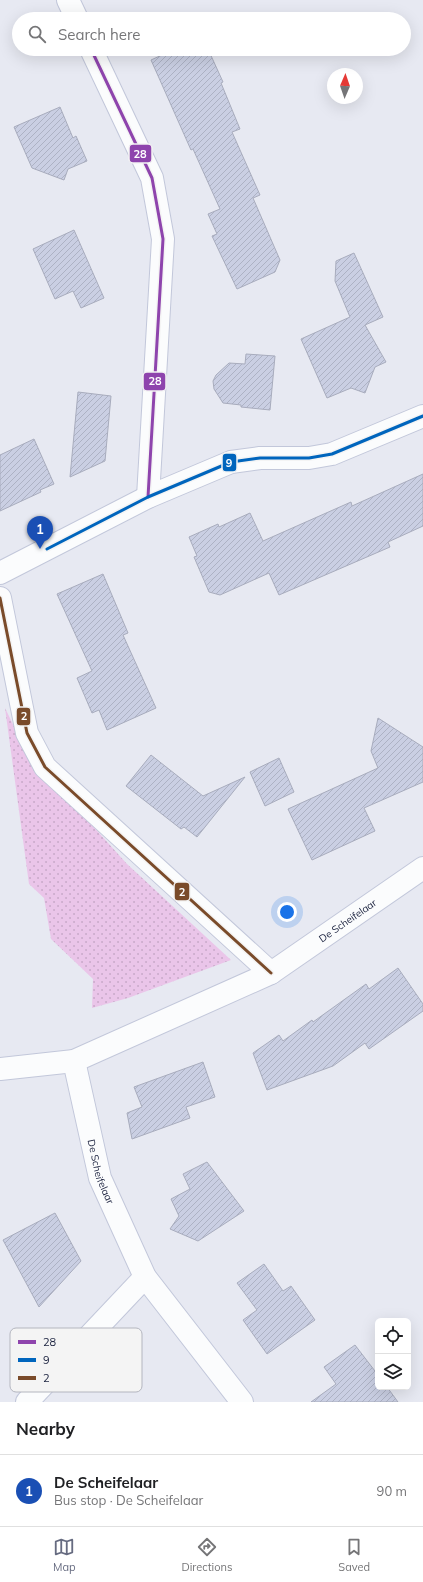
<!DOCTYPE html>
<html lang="en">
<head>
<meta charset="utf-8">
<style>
  body { margin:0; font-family:Mulish,sans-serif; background:#f6f6f6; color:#202124 }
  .controls { position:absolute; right:12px; bottom:12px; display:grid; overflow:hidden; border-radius:6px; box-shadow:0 4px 16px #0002 }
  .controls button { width:36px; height:36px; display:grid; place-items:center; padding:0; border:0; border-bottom:1px solid #e0e0e0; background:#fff; color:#202124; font:20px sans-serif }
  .compass { position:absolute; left:327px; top:68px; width:36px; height:36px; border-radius:50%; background:#fff; box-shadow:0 4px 16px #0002; rotate:2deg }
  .you { position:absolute; left:287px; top:912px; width:14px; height:14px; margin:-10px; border:3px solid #fff; border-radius:50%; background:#1a73e8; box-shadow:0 0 0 6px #1a73e833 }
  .badge { display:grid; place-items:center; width:26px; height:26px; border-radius:50%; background:#666b80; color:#fff; font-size:13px; font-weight:700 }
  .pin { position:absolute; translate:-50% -33px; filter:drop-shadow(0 1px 2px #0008) }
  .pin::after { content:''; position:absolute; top:21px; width:14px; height:12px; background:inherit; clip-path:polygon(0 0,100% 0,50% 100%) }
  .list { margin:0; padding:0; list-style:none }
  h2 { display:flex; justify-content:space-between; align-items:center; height:52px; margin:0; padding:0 16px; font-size:17px }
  h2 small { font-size:13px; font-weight:400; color:#757577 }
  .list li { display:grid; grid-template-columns:26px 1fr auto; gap:12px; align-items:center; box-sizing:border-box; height:72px; padding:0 16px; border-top:1px solid #e0e0e0 }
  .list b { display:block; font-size:15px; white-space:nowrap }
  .list p { margin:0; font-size:13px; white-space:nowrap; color:#757577 }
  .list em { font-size:13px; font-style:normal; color:#757577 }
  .icon { flex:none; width:22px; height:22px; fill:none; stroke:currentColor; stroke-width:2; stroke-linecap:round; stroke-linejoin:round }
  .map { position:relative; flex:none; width:423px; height:1402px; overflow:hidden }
  .search { position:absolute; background:#fff; box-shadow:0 4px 16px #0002; left:12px; right:12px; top:12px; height:44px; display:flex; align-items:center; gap:10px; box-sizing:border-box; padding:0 14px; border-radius:22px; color:#757577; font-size:15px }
  .sheet { height:124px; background:#fff }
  nav { display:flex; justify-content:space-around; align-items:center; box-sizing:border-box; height:56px; border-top:1px solid #e0e0e0; background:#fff; font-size:11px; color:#757577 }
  nav a { display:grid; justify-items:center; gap:2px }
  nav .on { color:#666b80 }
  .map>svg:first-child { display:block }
  .grass { fill:url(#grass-dots) }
  .building { fill:url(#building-hatch); stroke:#a8acbd }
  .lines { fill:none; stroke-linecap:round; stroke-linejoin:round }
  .minor-casing { stroke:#c2c7da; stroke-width:24 }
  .minor { stroke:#fbfcfd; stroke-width:22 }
  .bus-1-casing { stroke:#f4f4f4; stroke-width:6 }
  .bus-2-casing { stroke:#f4f4f4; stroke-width:6 }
  .bus-3-casing { stroke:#f4f4f4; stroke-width:6 }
  .bus-1 { stroke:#8e44ad; stroke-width:3 }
  .bus-2 { stroke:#0065bd; stroke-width:3 }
  .bus-3 { stroke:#7a4b2a; stroke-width:3 }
  .labels { text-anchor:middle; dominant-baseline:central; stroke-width:3.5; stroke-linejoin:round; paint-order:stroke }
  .street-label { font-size:10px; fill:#202743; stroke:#f4f4f4 }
  .key { fill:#f4f4f4; stroke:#b4b6bf; stroke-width:1 }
  .key-label { font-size:11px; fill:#202743 }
  .line-badge { stroke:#f4f4f4; stroke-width:1.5 }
  .badge-label { font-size:11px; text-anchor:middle; font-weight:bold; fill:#fff }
</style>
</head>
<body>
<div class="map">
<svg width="423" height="1402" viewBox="0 0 423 1402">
  <defs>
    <pattern id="grass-dots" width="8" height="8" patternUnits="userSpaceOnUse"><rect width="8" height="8" fill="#eac5e9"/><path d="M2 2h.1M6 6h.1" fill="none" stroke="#c8a9c9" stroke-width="1.8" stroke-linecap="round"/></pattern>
    <pattern id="building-hatch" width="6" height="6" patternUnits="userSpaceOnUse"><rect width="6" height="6" fill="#cacfe3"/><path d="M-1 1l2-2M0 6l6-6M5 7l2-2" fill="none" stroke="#adb2c4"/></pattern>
  </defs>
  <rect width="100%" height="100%" fill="#e7e9f2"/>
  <path class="grass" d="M5 708 27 753 127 864 231 960 128 998 92 1008 93 979 51 939 44 898 29 884Z"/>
  <path class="building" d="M175 49H208L223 82 221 83 240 129 232 132 260 195 253 198 280 260 275 272 237 289 212 236 217 234 208 214 220 209 193 149 191 150 151 60Z
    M60 107 73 138 76 136 87 161 68 169 64 180 32 168 14 127Z
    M74 230 104 298 81 308 73 291 55 299 33 249Z
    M354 253 383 317 365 325 386 362 375 367 365 393 351 388 327 398 301 339 350 317 335 281 336 261Z
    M246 354 275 356 270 410 241 407V405L223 403 214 389 213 381 216 375 229 363 245 364Z
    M78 392 111 396 105 461 70 477Z
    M34 439 54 484 40 490 41 492 0 511V455Z
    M423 474V526L388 542 390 547 279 595 269 573 220 595 209 592 194 557 197 556 189 537 218 524 219 527 250 513 263 541 351 502 352 506Z
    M103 574 128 633 123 635 156 708 107 730 99 710 92 713 77 678 92 671 57 594Z
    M378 718 423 747V782L364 808 375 831 312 860 288 809 378 768 371 751Z
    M151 755 203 796 245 777 197 837 184 827 181 829 126 786Z
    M279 758 294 792 265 806 250 772Z
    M398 968 423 1004V1011L369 1049 365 1043 333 1066 267 1090 253 1053 279 1035 283 1041 312 1020 313 1022 366 984 369 989Z
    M203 1062 215 1097 186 1107 190 1118 132 1139 127 1113 142 1107 134 1087Z
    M207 1162 244 1211 198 1241 170 1229 179 1216 171 1199 190 1189 183 1174Z
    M55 1213 81 1261 39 1307 3 1240Z
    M264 1264 283 1291 291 1286 315 1320 267 1354 243 1320 257 1310 237 1283Z
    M355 1345 378 1375V1387H387L398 1402H311L336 1384 324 1367Z"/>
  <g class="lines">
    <defs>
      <g id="minor">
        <path d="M68 0 77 19"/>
        <path d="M91 49 152 178 163 239 148 497"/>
        <path d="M0 573 148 497 231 462 260 458H309L332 454 423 416"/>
        <path d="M0 598 27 733 45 767 271 973"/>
        <path id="s1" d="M74 1061 100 1178 145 1277 242 1402"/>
        <path id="s2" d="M0 1069 74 1061 271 973 423 868"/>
        <path d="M27 1402 145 1277"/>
      </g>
    </defs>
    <use href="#minor" class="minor-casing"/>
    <use href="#minor" class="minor"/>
    <defs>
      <path id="bus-1" d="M91 49 152 178 163 239 148 497"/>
      <path id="bus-2" d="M47 549 148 497 231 462 260 458H309L332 454 423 416"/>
      <path id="bus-3" d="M0 598 27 733 45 767 271 973"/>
    </defs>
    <use href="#bus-1" class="bus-1-casing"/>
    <use href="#bus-2" class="bus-2-casing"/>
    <use href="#bus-3" class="bus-3-casing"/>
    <use href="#bus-1" class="bus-1"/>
    <use href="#bus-2" class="bus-2"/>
    <use href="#bus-3" class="bus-3"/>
  </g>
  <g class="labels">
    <g class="street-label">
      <text stroke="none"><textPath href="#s2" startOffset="383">De Scheifelaar</textPath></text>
      <text stroke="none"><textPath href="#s1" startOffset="114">De Scheifelaar</textPath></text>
    </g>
  </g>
  <rect x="10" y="1328" width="132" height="64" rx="6" class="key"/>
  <rect x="18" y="1340" width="18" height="4" fill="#8e44ad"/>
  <rect x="18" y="1358" width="18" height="4" fill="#0065bd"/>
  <rect x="18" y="1376" width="18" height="4" fill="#7a4b2a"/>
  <g class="key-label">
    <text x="43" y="1346">28</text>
    <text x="43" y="1364">9</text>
    <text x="43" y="1382">2</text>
  </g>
  <g class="line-badge">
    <rect x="129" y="144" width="23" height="19" rx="4" fill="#8e44ad"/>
    <rect x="143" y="372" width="23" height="19" rx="4" fill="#8e44ad"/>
    <rect x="222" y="453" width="15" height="19" rx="4" fill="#0065bd"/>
    <rect x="16" y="707" width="15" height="19" rx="4" fill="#7a4b2a"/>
    <rect x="174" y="882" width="16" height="19" rx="4" fill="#7a4b2a"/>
  </g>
  <g class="badge-label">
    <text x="140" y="158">28</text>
    <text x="155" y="385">28</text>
    <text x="229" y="467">9</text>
    <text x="24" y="720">2</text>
    <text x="182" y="896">2</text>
  </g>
</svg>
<div class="controls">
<button><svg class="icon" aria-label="locate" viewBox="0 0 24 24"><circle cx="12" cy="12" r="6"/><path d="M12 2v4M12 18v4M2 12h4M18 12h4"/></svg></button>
<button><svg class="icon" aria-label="layers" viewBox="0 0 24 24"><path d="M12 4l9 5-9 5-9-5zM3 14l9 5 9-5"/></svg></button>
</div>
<svg class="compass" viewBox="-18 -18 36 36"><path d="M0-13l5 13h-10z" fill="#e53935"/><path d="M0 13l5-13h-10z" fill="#757577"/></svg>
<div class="you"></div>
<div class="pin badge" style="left:40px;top:549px;background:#1a4fb4">1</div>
<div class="search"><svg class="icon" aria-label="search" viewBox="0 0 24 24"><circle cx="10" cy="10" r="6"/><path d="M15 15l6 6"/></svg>Search here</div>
</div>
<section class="sheet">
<h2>Nearby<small></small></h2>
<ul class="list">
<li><span class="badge" style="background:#1a4fb4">1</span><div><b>De Scheifelaar</b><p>Bus stop · De Scheifelaar</p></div><em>90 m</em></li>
</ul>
</section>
<nav>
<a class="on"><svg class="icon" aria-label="map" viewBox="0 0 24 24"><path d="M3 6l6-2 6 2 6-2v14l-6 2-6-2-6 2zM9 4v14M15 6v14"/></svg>Map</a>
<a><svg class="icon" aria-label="directions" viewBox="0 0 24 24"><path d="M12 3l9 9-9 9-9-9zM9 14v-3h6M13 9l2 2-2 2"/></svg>Directions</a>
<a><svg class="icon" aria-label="saved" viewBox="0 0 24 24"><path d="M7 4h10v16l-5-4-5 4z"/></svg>Saved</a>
</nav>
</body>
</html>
